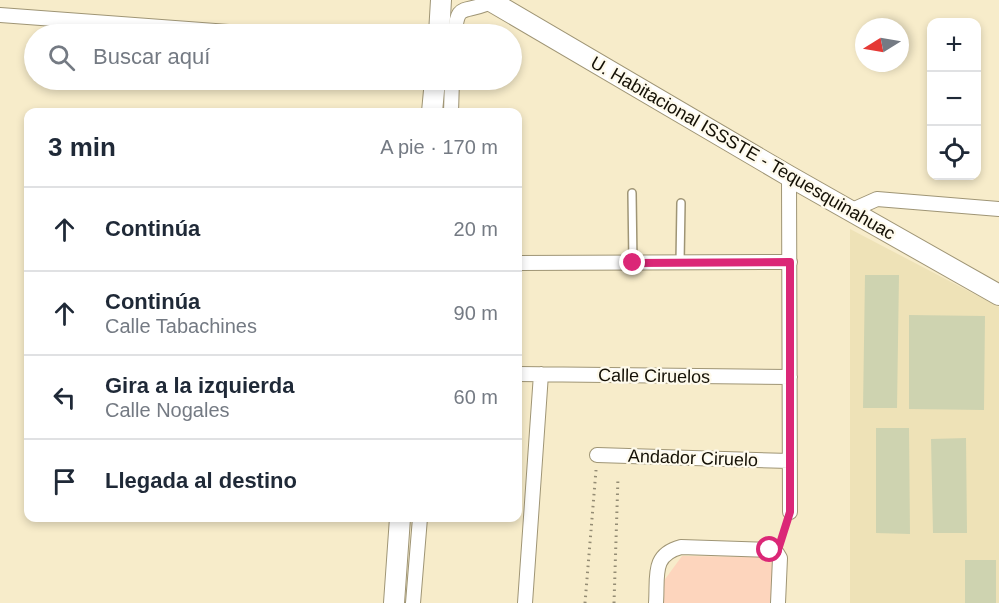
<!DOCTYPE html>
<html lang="es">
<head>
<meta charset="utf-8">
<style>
  body { margin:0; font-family:Arial,sans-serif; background:#f2f2f3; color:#1f2937 }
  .controls { position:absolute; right:18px; top:18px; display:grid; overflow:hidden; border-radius:12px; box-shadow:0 3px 9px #0003 }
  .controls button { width:54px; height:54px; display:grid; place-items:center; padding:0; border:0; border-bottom:2px solid #e0e1e3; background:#fff; color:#1f2937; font:30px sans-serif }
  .compass { position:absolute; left:855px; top:18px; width:54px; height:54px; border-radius:50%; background:#fff; box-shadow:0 3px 9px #0003; rotate:259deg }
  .stop { position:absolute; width:18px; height:18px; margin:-14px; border:4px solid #db2777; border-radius:50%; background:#fff }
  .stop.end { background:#db2777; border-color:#fff; box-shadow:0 2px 6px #0008 }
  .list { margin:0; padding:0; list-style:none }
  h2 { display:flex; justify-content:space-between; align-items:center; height:78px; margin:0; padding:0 24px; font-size:26px }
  h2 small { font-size:20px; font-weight:400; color:#747a83 }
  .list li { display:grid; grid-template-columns:39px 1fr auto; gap:18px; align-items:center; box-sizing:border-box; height:84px; padding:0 24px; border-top:2px solid #e0e1e3 }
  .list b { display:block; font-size:22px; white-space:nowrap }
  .list p { margin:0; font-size:20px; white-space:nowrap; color:#747a83 }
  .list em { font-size:20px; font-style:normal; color:#747a83 }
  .icon { flex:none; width:33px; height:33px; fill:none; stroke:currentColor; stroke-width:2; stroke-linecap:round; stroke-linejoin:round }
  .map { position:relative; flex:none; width:999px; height:603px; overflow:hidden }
  .search { position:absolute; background:#fff; box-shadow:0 3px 9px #0003; left:24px; top:24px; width:498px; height:66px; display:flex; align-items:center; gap:15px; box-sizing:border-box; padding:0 21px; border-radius:33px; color:#747a83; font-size:22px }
  .panel { position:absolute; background:#fff; box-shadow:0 3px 9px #0003; left:24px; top:108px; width:498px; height:414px; border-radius:12px }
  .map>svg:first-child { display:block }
  .built { fill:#eee2b7 }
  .green { fill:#fdd5bd }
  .building { fill:#ced3b0 }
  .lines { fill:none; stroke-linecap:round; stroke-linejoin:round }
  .lane-casing { stroke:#9f9575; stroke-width:10 }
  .street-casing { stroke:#9f9575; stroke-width:16 }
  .secondary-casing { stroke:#9f9575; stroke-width:22 }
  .path { stroke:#948c74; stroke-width:3; stroke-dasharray:1.5 4.5; stroke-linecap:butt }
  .lane { stroke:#fff; stroke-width:7 }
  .street { stroke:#fff; stroke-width:14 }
  .secondary { stroke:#fff; stroke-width:20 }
  .route { stroke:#db2777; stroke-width:8 }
  .labels { text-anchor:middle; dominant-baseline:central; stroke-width:4.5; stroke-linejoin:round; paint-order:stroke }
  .street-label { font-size:18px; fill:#141005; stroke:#fefaec }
</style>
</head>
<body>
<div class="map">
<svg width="999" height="603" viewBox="0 0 999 603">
  <rect width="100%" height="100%" fill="#f7ecca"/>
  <path class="built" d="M850 229 999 307V603H850Z"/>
  <path class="green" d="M682 556 774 557V603H662L663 582Z"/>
  <path class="building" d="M865 275H899L897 408H863Z
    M909 315 985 316 984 410 909 409Z
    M876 428H909L910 534 876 533Z
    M966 438 967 533H933L931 439Z
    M965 560H996V603H965Z"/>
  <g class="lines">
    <defs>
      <path id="lane" d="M632 193 633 263
        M680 263 681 203"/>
      <path id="street" d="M0 15 257 34
        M455 34C457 3 463 13 486 4L488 0
        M451 112 452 80
        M789 176 790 512
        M850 211 877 199 999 209
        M518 263 790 262
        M518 374 790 377
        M597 455 790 461
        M413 603 420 518
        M525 603 541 374
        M656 603C658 576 651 555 681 547L770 550 777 553 780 558 778 603"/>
      <path id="secondary" d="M489 0 789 176 999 295
        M439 34 441 0
        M432 112 435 80
        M394 603 400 518"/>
    </defs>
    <use href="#lane" class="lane-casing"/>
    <use href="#street" class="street-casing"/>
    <use href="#secondary" class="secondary-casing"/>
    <path class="path" d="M781 540 786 526
      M585 603 596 470
      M614 603 618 477"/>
    <use href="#lane" class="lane"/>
    <use href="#street" class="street"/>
    <use href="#secondary" class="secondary"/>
  </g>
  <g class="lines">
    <path class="route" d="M633 263 790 262V512L777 553 770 550"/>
  </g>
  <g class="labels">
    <g class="street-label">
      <text transform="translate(743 148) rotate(30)">U. Habitacional ISSSTE - Tequesquinahuac</text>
      <text transform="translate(654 376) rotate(1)">Calle Ciruelos</text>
      <text transform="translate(693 458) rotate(2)">Andador Ciruelo</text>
    </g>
  </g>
</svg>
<div class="controls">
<button>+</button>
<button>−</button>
<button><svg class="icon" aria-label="locate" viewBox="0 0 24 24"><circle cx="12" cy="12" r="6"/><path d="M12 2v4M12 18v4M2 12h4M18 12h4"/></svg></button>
</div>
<svg class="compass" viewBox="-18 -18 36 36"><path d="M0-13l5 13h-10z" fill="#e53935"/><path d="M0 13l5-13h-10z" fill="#747a83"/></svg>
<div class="stop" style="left:770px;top:550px"></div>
<div class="stop end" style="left:633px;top:263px"></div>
<div class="search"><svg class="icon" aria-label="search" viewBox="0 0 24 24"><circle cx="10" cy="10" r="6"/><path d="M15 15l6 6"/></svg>Buscar aquí</div>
<section class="panel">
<h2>3 min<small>A pie · 170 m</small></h2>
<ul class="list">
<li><svg class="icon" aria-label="ahead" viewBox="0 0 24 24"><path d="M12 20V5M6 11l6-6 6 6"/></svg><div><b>Continúa</b></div><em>20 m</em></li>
<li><svg class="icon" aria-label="ahead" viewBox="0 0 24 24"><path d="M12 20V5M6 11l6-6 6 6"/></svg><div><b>Continúa</b><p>Calle Tabachines</p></div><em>90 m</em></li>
<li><svg class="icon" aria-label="left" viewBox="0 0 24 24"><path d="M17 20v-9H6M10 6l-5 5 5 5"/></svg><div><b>Gira a la izquierda</b><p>Calle Nogales</p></div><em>60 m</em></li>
<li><svg class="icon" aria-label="arrive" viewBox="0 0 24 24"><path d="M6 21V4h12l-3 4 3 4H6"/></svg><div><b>Llegada al destino</b></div></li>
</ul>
</section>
</div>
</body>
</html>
